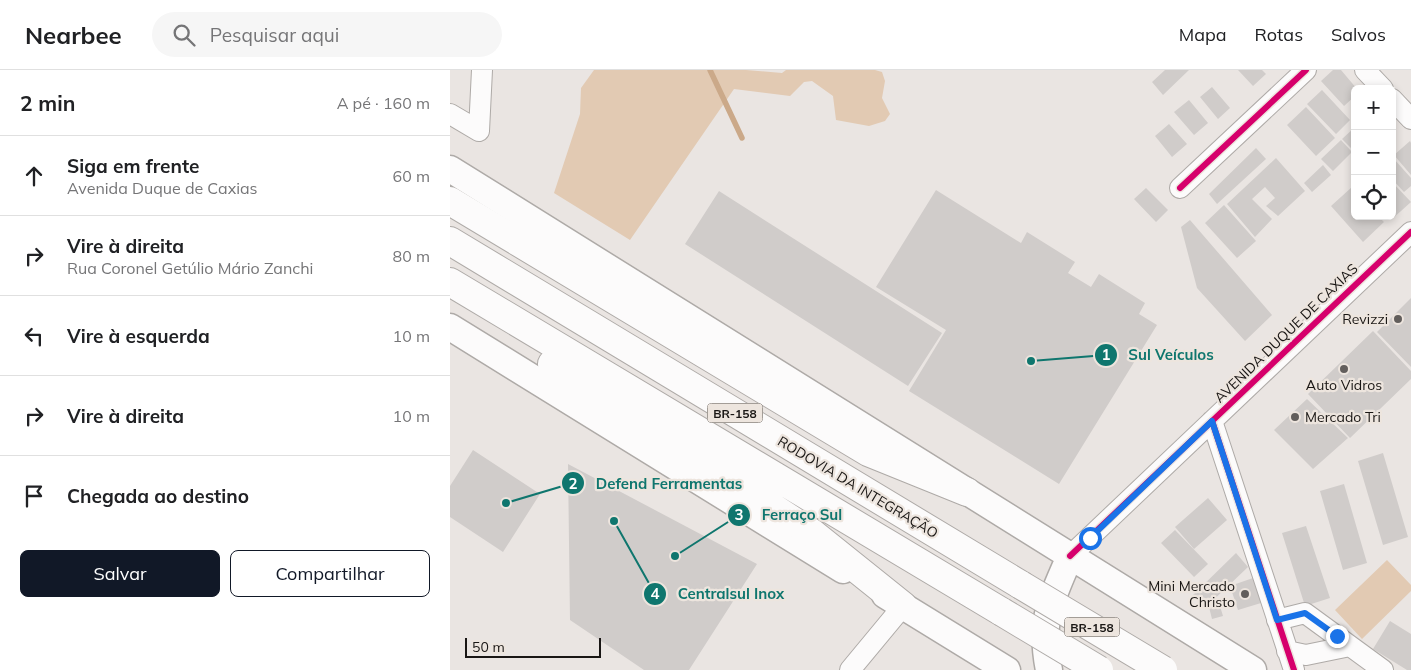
<!DOCTYPE html>
<html lang="pt">
<head>
<meta charset="utf-8">
<style>
  body { margin:0; font-family:Mulish,sans-serif; background:#f6f6f6; color:#202124 }
  .controls { position:absolute; right:15px; top:15px; display:grid; overflow:hidden; border-radius:8px; box-shadow:0 2px 8px #0003 }
  .controls button { width:45px; height:45px; display:grid; place-items:center; padding:0; border:0; border-bottom:1px solid #e0e0e0; background:#fff; color:#202124; font:25px sans-serif }
  .scale { position:absolute; left:15px; bottom:12px; width:136px; box-sizing:border-box; padding-left:5px; border:2px solid #191614; border-top:0; font-size:14px; line-height:18px; white-space:nowrap; color:#191614; -webkit-text-stroke:4px #ede5de; paint-order:stroke }
  .stop { position:absolute; width:15px; height:15px; margin:-11px; border:4px solid #1a73e8; border-radius:50%; background:#fff }
  .stop.end { background:#1a73e8; border-color:#fff; box-shadow:0 1px 5px #0008 }
  .list { margin:0; padding:0; list-style:none }
  h2 { display:flex; justify-content:space-between; align-items:center; height:65px; margin:0; padding:0 20px; font-size:21px }
  h2 small { font-size:16px; font-weight:400; color:#757577 }
  .list li { display:grid; grid-template-columns:32px 1fr auto; gap:15px; align-items:center; box-sizing:border-box; height:80px; padding:0 20px; border-top:1px solid #e0e0e0 }
  .list b { display:block; font-size:19px; white-space:nowrap }
  .list p { margin:0; font-size:16px; white-space:nowrap; color:#757577 }
  .list em { font-size:16px; font-style:normal; color:#757577 }
  .actions { display:flex; gap:10px; padding:15px 20px }
  .actions a { flex:1; padding:11px 0; border:1px solid #111827; border-radius:8px; text-align:center; font-size:18px; color:#111827 }
  .actions .main { background:#111827; color:#fff }
  .icon { flex:none; width:28px; height:28px; fill:none; stroke:currentColor; stroke-width:2; stroke-linecap:round; stroke-linejoin:round }
  .map { position:relative; flex:none; width:961px; height:600px; overflow:hidden }
  header { display:flex; align-items:center; gap:30px; box-sizing:border-box; height:70px; padding:0 25px; background:#fff; border-bottom:1px solid #e0e0e0 }
  header strong { font-size:24px }
  nav { display:flex; gap:28px; margin-inline-start:auto; font-size:18px }
  .search { width:350px; height:45px; background:#f6f6f6; display:flex; align-items:center; gap:12px; box-sizing:border-box; padding:0 18px; border-radius:28px; color:#757577; font-size:19px }
  main { display:flex }
  aside { flex:1; background:#fff }
  .map>svg:first-child { display:block }
  .green { fill:#e2cab3 }
  .lines { fill:none; stroke-linecap:round; stroke-linejoin:round }
  .stream { stroke:#cba989; stroke-width:5.5 }
  .building { fill:#d0ccca }
  .minor-casing { stroke:#aeaaa7; stroke-width:22 }
  .major-casing { stroke:#aeaaa7; stroke-width:29 }
  .highway-casing { stroke:#aeaaa7; stroke-width:30 }
  .minor { stroke:#fcfbfb; stroke-width:20 }
  .major { stroke:#fcfbfb; stroke-width:26 }
  .highway { stroke:#fcfbfb; stroke-width:28 }
  .highway-bridge-casing { stroke:#aeaaa7; stroke-width:30; stroke-linecap:butt }
  .highway-bridge { stroke:#fcfbfb; stroke-width:28 }
  .cycleway-casing { stroke:#ede5de; stroke-width:9 }
  .cycleway { stroke:#d6006c; stroke-width:6 }
  .route { stroke:#1a73e8; stroke-width:6 }
  .poi-dot { fill:#625e5c; stroke:#ede5de; stroke-width:2 }
  .labels { text-anchor:middle; dominant-baseline:central; stroke-width:4.5; stroke-linejoin:round; paint-order:stroke }
  .shield { fill:#ede5de; stroke:#595451; stroke-width:1 }
  .shield-label { font-size:12px; font-weight:bold; fill:#191614 }
  .poi-label { font-size:14px; fill:#191614; stroke:#ede5de; text-anchor:end }
  .street-label { font-size:14px; fill:#191614; stroke:#ede5de }
  .leader { fill:none; stroke:#0f766e; stroke-width:2 }
  .callout-dot { fill:#0f766e; stroke:#ede5de; stroke-width:2 }
  .mark-label { font-size:15px; text-anchor:middle; font-weight:bold; fill:#fff }
  .callout-label { font-size:15px; text-anchor:middle; font-weight:bold; fill:#0f766e; stroke:#ede5de; stroke-width:4.5; stroke-linejoin:round; paint-order:stroke }
</style>
</head>
<body>
<header>
<strong>Nearbee</strong>
<div class="search"><svg class="icon" aria-label="search" viewBox="0 0 24 24"><circle cx="10" cy="10" r="6"/><path d="M15 15l6 6"/></svg>Pesquisar aqui</div>
<nav><a>Mapa</a><a>Rotas</a><a>Salvos</a></nav>
</header>
<main>
<aside>
<h2>2 min<small>A pé · 160 m</small></h2>
<ul class="list">
<li><svg class="icon" aria-label="ahead" viewBox="0 0 24 24"><path d="M12 20V5M6 11l6-6 6 6"/></svg><div><b>Siga em frente</b><p>Avenida Duque de Caxias</p></div><em>60 m</em></li>
<li><svg class="icon" aria-label="right" viewBox="0 0 24 24"><path d="M7 20v-9h11M14 6l5 5-5 5"/></svg><div><b>Vire à direita</b><p>Rua Coronel Getúlio Mário Zanchi</p></div><em>80 m</em></li>
<li><svg class="icon" aria-label="left" viewBox="0 0 24 24"><path d="M17 20v-9H6M10 6l-5 5 5 5"/></svg><div><b>Vire à esquerda</b></div><em>10 m</em></li>
<li><svg class="icon" aria-label="right" viewBox="0 0 24 24"><path d="M7 20v-9h11M14 6l5 5-5 5"/></svg><div><b>Vire à direita</b></div><em>10 m</em></li>
<li><svg class="icon" aria-label="arrive" viewBox="0 0 24 24"><path d="M6 21V4h12l-3 4 3 4H6"/></svg><div><b>Chegada ao destino</b></div></li>
</ul>
<div class="actions"><a class="main">Salvar</a><a>Compartilhar</a></div>
</aside>
<div class="map">
<svg width="961" height="600" viewBox="0 0 961 600">
  <rect width="100%" height="100%" fill="#eae5e2"/>
  <path class="green" d="M144 0H296L332 3 336 0H425L432 2 435 11 432 28 440 44 435 51 419 56 386 50 383 26 362 11 354 12 340 26 284 19 180 170 104 123 130 44 131 18Z
    M937 490 961 515V521L912 569 885 540Z"/>
  <g class="lines">
    <path class="stream" d="M260 0 292 68"/>
  </g>
  <path class="building" d="M715 0H739L713 25 702 12Z
    M788 0H812L816 4 803 16Z
    M883 0H891L907 19H905V26L894 36 871 11Z
    M762 17 780 38 768 49 750 27Z
    M872 20 900 50 886 64 857 34Z
    M739 30 758 53 744 65 724 42Z
    M856 37 885 68 866 86 837 55Z
    M719 54 737 74 722 87 705 66Z
    M905 57V77L902 79 892 69Z
    M891 70 902 82 883 101 871 89Z
    M960 71 961 73V105L944 85Z
    M806 78 816 89 767 134 759 124Z
    M826 88 855 121 828 146 816 136 825 128 815 117 802 129 822 149 805 167 777 134Z
    M944 89 961 108V116L954 122 942 109Z
    M873 95 881 105 862 122 854 113Z
    M942 112 961 132 941 150 937 146H942Z
    M902 117 905 120V146H928L934 152 913 172 881 136Z
    M696 118 718 140 706 152 684 129Z
    M486 120 571 173 577 162 625 192 618 203 641 217 649 204 695 233 689 244 707 255 609 414 459 321 496 260 426 217Z
    M269 121 492 263 458 316 235 174Z
    M774 135 806 171 787 188 755 153Z
    M740 150 822 245 795 271 747 218 731 157Z
    M961 228V297L927 262Z
    M923 261 961 301V309L900 368 858 324Z
    M857 329 898 368 863 399 824 360Z
    M23 380 90 424 53 482 0 447V416Z
    M933 383 958 467 933 475 908 391Z
    M118 394 307 494 239 600H194L120 550Z
    M894 414 917 493 893 500 870 421Z
    M758 428 777 450 744 479 725 457Z
    M856 456 880 528 855 536 832 463Z
    M725 460 758 494 744 507 711 473Z
    M786 483 798 497 755 538 743 525Z
    M803 508 811 533 788 540 780 516Z
    M769 533 773 546 762 549 759 537Z
    M940 551 961 564V600H957L923 579Z"/>
  <g class="lines">
    <defs>
      <path id="minor" d="M915 0 933 19
        M942 29 961 49
        M0 44 29 61 32 0
        M730 118 856 0
        M762 351 844 600
        M620 486 961 162
        M827 550 855 543 933 600
        M837 581 856 585 900 576
        M400 600 453 536"/>
      <path id="major" d="M0 99 803 600
        M0 257 393 500
        M435 525 557 600
        M599 600C589 550 601 531 620 486"/>
      <path id="highway" d="M0 131 418 382 517 422
        M0 171 571 515
        M0 212 552 542
        M102 294 362 463 453 536"/>
    </defs>
    <use href="#minor" class="minor-casing"/>
    <use href="#major" class="major-casing"/>
    <use href="#highway" class="highway-casing"/>
    <use href="#minor" class="minor"/>
    <use href="#major" class="major"/>
    <use href="#highway" class="highway"/>
    <defs>
      <path id="highway-bridge" d="M571 515 713 600
        M552 542 649 600"/>
    </defs>
    <use href="#highway-bridge" class="highway-bridge-casing"/>
    <use href="#highway-bridge" class="highway-bridge"/>
    <defs>
      <path id="cycleway" d="M730 118 856 0
        M762 351 844 600
        M620 486 961 162"/>
    </defs>
    <use href="#cycleway" class="cycleway-casing"/>
    <use href="#cycleway" class="cycleway"/>
  </g>
  <g class="lines">
    <path class="route" d="M640 468 762 351 827 550 855 543 887 566"/>
  </g>
  <g class="poi-dot">
    <circle cx="948" cy="249" r="5"/>
    <circle cx="894" cy="299" r="5"/>
    <circle cx="845" cy="347" r="5"/>
    <circle cx="795" cy="524" r="5"/>
  </g>
  <g class="labels">
    <g class="shield">
      <rect x="257.5" y="333.5" width="55" height="19" rx="4"/>
      <rect x="614.5" y="547.5" width="55" height="19" rx="4"/>
    </g>
    <g class="shield-label">
      <text x="285" y="343">BR-158</text>
      <text x="642" y="557">BR-158</text>
    </g>
    <g class="poi-label">
      <text x="938" y="249">Revizzi</text>
      <text x="894" y="315" text-anchor="middle">Auto Vidros</text>
      <text x="855" y="347" text-anchor="start">Mercado Tri</text>
      <text x="785" y="516">Mini Mercado<tspan x="785" dy="16">Christo</tspan></text>
    </g>
    <g class="street-label">
      <text transform="translate(836 263) rotate(-44)">AVENIDA DUQUE DE CAXIAS</text>
      <text transform="translate(408 417) rotate(31)">RODOVIA DA INTEGRAÇÃO</text>
    </g>
  </g>
  <path class="leader" d="M581 291L656 285M56 433L123 413M225 486L289 445M164 451L205 524"/>
  <g class="callout-dot">
    <circle cx="581" cy="291" r="5"/>
    <circle cx="56" cy="433" r="5"/>
    <circle cx="225" cy="486" r="5"/>
    <circle cx="164" cy="451" r="5"/>
    <circle cx="656" cy="285" r="12"/>
    <circle cx="123" cy="413" r="12"/>
    <circle cx="289" cy="445" r="12"/>
    <circle cx="205" cy="524" r="12"/>
  </g>
  <g class="mark-label">
    <text x="656" y="290">1</text>
    <text x="123" y="419">2</text>
    <text x="289" y="450">3</text>
    <text x="205" y="529">4</text>
  </g>
  <g class="callout-label">
    <text x="721" y="290">Sul Veículos</text>
    <text x="219" y="419">Defend Ferramentas</text>
    <text x="352" y="450">Ferraço Sul</text>
    <text x="281" y="529">Centralsul Inox</text>
  </g>
</svg>
<div class="controls">
<button>+</button>
<button>−</button>
<button><svg class="icon" aria-label="locate" viewBox="0 0 24 24"><circle cx="12" cy="12" r="6"/><path d="M12 2v4M12 18v4M2 12h4M18 12h4"/></svg></button>
</div>
<div class="scale">50 m</div>
<div class="stop" style="left:640px;top:468px"></div>
<div class="stop end" style="left:887px;top:566px"></div>
</div>
</main>
</body>
</html>
